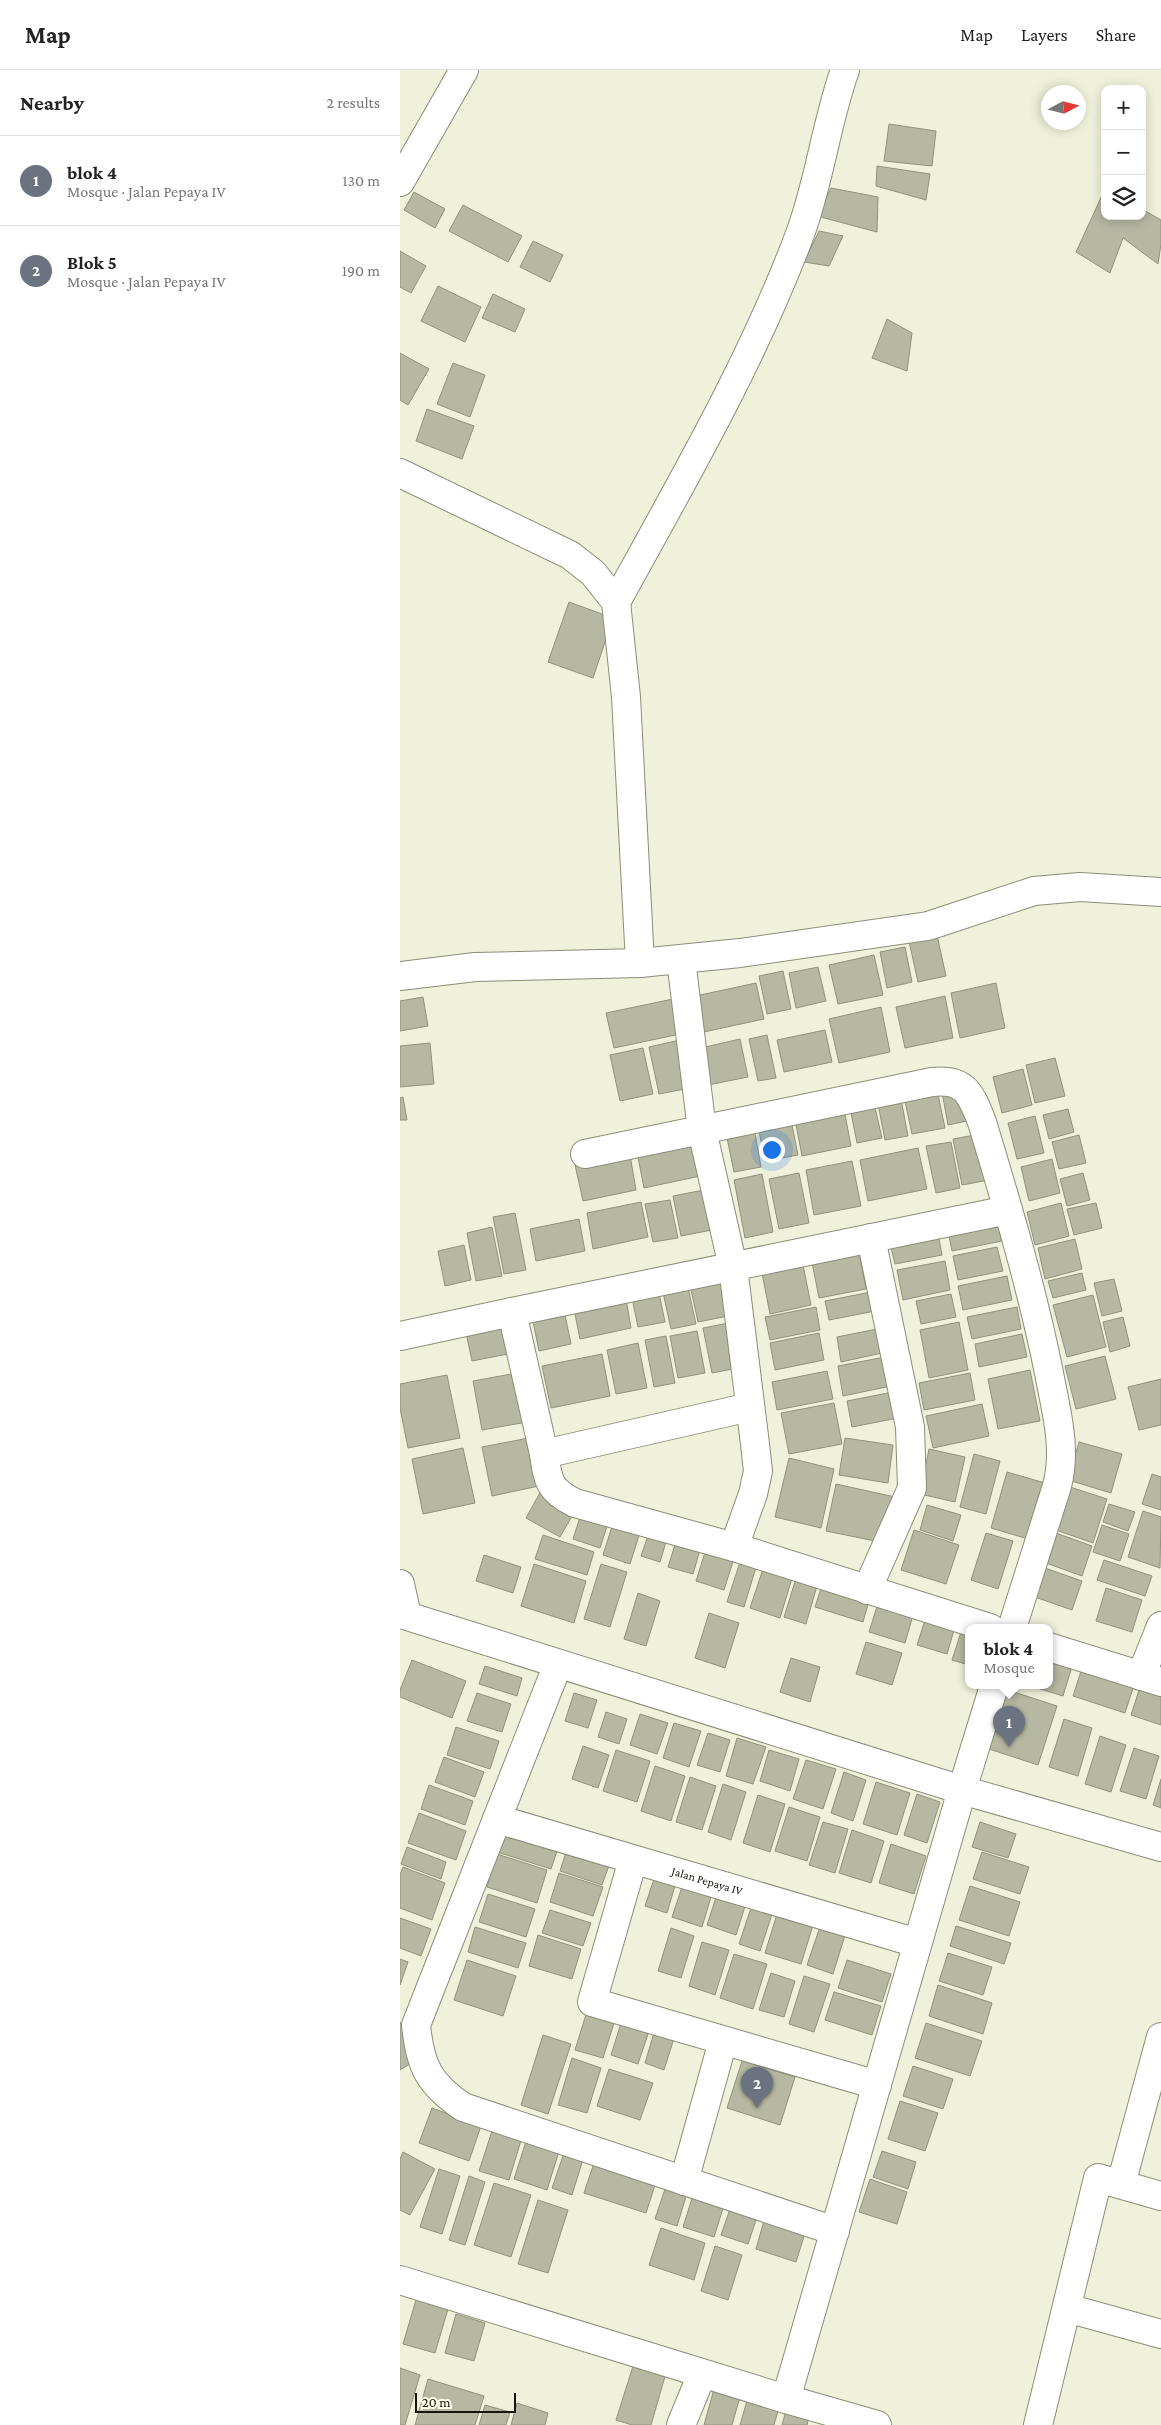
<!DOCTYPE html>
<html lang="en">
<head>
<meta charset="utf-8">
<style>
  body { margin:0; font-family:"Crimson Pro",serif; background:#f2f2f2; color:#222 }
  .controls { position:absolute; right:15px; top:15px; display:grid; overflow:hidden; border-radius:10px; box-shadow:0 2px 12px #0003 }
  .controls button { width:45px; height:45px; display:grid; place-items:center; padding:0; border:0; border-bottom:1px solid #e0e0e0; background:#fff; color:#222; font:25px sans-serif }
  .compass { position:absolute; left:641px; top:15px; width:45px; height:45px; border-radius:50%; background:#fff; box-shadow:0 2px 12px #0003; rotate:83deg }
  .scale { position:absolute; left:15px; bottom:12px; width:101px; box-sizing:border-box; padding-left:5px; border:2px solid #15160e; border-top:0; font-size:14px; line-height:18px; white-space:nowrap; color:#15160e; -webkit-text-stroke:4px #fdffe7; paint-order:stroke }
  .you { position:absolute; left:371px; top:1079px; width:18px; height:18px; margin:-12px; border:4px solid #fff; border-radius:50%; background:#1a73e8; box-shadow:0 0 0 8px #1a73e833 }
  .badge { display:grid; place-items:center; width:32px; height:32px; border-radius:50%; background:#111827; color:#fff; font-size:16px; font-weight:700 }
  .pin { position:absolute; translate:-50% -41px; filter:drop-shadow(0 1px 2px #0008) }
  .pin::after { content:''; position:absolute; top:26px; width:18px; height:15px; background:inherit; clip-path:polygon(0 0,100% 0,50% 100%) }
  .popup { position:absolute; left:565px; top:1554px; width:88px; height:65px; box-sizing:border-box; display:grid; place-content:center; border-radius:10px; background:#fff; filter:drop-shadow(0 1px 4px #0005); font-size:16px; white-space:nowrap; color:#767676 }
  .popup b { font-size:19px; color:#222 }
  .popup::after { content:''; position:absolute; left:50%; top:100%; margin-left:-10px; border:10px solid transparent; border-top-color:#fff }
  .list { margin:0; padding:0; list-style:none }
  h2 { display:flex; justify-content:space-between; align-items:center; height:65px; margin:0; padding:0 20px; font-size:21px }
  h2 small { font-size:16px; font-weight:400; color:#767676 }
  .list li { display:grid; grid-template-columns:32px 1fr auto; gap:15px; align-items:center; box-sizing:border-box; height:90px; padding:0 20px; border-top:1px solid #e0e0e0 }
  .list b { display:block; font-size:19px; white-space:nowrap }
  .list p { margin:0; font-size:16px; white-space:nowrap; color:#767676 }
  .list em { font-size:16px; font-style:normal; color:#767676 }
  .icon { flex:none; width:28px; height:28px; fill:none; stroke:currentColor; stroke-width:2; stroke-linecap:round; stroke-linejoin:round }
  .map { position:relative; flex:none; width:761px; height:2355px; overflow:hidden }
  header { display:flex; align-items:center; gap:30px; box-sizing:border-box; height:70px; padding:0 25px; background:#fff; border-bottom:1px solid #e0e0e0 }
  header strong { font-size:24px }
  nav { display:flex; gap:28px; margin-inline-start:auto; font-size:18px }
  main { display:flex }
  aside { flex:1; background:#fff }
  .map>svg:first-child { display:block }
  .building { fill:#b6b8a2; stroke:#90927c }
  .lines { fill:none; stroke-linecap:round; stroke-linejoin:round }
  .minor-casing { stroke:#8b8d77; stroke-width:30 }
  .minor { stroke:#fff; stroke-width:28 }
  .labels { text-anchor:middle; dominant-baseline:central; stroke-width:4.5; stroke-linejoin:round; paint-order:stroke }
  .street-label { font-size:12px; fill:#15160e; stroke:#fdffe7 }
</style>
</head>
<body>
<header>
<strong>Map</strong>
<nav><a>Map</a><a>Layers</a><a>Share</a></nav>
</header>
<main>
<aside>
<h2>Nearby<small>2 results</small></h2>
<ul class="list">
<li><span class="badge" style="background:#6b7280">1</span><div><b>blok 4</b><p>Mosque · Jalan Pepaya IV</p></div><em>130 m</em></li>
<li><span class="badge" style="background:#6b7280">2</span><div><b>Blok 5</b><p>Mosque · Jalan Pepaya IV</p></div><em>190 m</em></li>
</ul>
</aside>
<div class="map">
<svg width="761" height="2355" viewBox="0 0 761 2355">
  <rect width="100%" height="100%" fill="#f0f1da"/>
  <path class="building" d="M489 54 536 61 532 96 484 91Z
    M477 96 530 104 526 130 476 116Z
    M431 118 478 127 477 162 417 146Z
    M705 119V146H742V139L761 150V174L758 194 723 168 710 203 676 182Z
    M14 122 45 139 35 158 4 140Z
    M63 135 122 166 108 192 49 161Z
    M419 161 443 166 429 196 404 192Z
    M133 171 163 185 150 212 120 197Z
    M0 181 26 196 11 223 0 217Z
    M38 216 81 237 65 272 21 251Z
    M93 224 125 239 115 262 82 248Z
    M487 249 512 263 507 301 472 288Z
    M0 283 29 299 8 335 0 330Z
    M53 293 85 305 70 347 37 334Z
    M27 339 74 356 62 389 16 371Z
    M169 532 213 548 193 608 148 592Z
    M537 865 546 906 518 912 509 871Z
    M505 877 512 912 487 918 480 882Z
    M474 885 483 925 438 934 429 895Z
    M418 897 426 931 396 938 389 903Z
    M383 901 391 939 367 944 359 906Z
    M356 913 364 949 299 963 291 927Z
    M596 913 605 958 560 968 551 923Z
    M545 926 553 968 505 978 496 937Z
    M23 927 28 956 0 961V931Z
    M273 929 280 964 214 978 206 943Z
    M481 937 490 982 439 993 429 949Z
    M425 960 432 992 384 1002 377 970Z
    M367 965 376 1008 358 1011 349 969Z
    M340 969 348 1007 308 1015 301 978Z
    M280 970 290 1018 259 1024 249 977Z
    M30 973 34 1014 0 1017V976Z
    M243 978 253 1024 220 1031 210 985Z
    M655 988 665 1026 635 1033 626 995Z
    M623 999 632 1035 602 1043 593 1007Z
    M536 1015 545 1058 512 1064 503 1022Z
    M560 1018 567 1051 548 1055 542 1022Z
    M500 1024 508 1066 485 1070 477 1029Z
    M3 1027 7 1050H0V1028Z
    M474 1033 482 1068 457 1073 450 1038Z
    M443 1034 451 1076 402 1086 394 1044Z
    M668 1039 674 1062 649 1069 643 1045Z
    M635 1046 644 1083 617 1089 608 1053Z
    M391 1050 398 1085 365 1091 358 1056Z
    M354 1058 361 1097 334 1102 326 1063Z
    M580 1064 589 1110 562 1115 553 1069Z
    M679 1065 686 1093 659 1099 652 1072Z
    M298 1070 305 1105 244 1118 237 1082Z
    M551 1072 560 1118 536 1123 526 1076Z
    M518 1078 527 1119 468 1131 460 1090Z
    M230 1085 236 1120 183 1131 175 1095Z
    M652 1089 660 1123 629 1131 621 1097Z
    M452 1091 461 1136 414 1145 406 1100Z
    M399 1103 409 1153 379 1159 369 1109Z
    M683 1103 690 1130 667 1136 660 1109Z
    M362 1104 373 1162 345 1168 334 1110Z
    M309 1119 317 1159 281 1166 273 1126Z
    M270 1130 278 1168 253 1172 245 1134Z
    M241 1132 248 1167 193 1179 187 1143Z
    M661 1133 669 1166 635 1175 627 1142Z
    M696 1133 702 1158 674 1165 667 1139Z
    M115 1143 126 1200 104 1204 93 1147Z
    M596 1146 602 1171 552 1181 547 1156Z
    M179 1149 185 1181 136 1191 130 1159Z
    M92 1157 102 1206 76 1211 67 1163Z
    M537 1158 542 1185 495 1194 489 1168Z
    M675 1169 682 1199 645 1209 638 1178Z
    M64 1175 71 1210 45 1216 38 1181Z
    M597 1177 603 1201 558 1210 553 1186Z
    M459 1183 466 1219 419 1228 412 1192Z
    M401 1185 411 1235 370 1244 360 1193Z
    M545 1191 550 1220 503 1230 497 1200Z
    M682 1203 686 1220 653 1228 648 1211Z
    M607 1206 612 1230 563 1240 558 1216Z
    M325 1207 333 1245 298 1252 290 1215Z
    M714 1209 722 1241 702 1246 694 1213Z
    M287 1213 296 1254 271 1259 262 1218Z
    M258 1218 265 1252 238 1257 231 1223Z
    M471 1222 475 1241 429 1250 425 1231Z
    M551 1224 556 1247 521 1254 516 1231Z
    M693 1225 706 1277 667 1287 653 1235Z
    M226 1229 231 1258 180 1269 174 1239Z
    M416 1237 420 1260 370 1270 365 1247Z
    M617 1237 621 1259 572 1269 567 1247Z
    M164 1240 171 1274 139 1281 132 1246Z
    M723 1247 730 1276 710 1282 703 1252Z
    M107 1250 113 1283 72 1291 65 1258Z
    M334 1252 343 1297 312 1303 303 1258Z
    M559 1252 568 1300 529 1308 520 1260Z
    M477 1259 482 1283 441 1292 437 1267Z
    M297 1261 305 1303 278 1308 270 1266Z
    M419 1263 424 1290 375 1300 370 1273Z
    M622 1264 627 1287 579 1297 575 1274Z
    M266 1266 275 1313 254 1317 245 1270Z
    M238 1273 247 1318 216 1324 207 1280Z
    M202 1284 210 1326 151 1338 142 1296Z
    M705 1286 716 1329 676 1339 665 1296Z
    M485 1287 491 1316 443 1326 438 1296Z
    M630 1300 640 1351 598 1359 588 1309Z
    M427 1301 433 1329 377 1340 372 1312Z
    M117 1303 127 1352 82 1360 73 1311Z
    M570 1303 575 1330 524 1340 519 1313Z
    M47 1305 60 1368 8 1378 0 1338V1314Z
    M761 1309V1355L739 1360 728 1317Z
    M493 1322 498 1348 452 1357 447 1331Z
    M434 1333 442 1374 389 1384 381 1343Z
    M582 1334 589 1366 533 1378 526 1346Z
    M129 1368 139 1416 92 1426 82 1377Z
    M445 1368 493 1375 488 1413 439 1405Z
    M679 1372 722 1384 711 1423 668 1410Z
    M63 1378 75 1433 23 1444 12 1389Z
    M529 1379 565 1387 555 1432 520 1424Z
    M574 1384 600 1391 586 1444 560 1437Z
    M389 1388 434 1399 421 1458 375 1447Z
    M607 1402 645 1413 628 1469 591 1458Z
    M752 1404 761 1407V1440L742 1434Z
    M436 1414 495 1427 485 1473 426 1461Z
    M667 1416 707 1429 693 1473 653 1459Z
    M142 1419 176 1439 160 1467 126 1448Z
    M709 1434 735 1442 728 1461 703 1452Z
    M527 1435 561 1445 553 1471 520 1460Z
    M183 1438 210 1447 200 1478 173 1469Z
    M743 1441 761 1447 760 1498 728 1487Z
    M215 1447 242 1456 230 1494 203 1485Z
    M702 1455 729 1464 720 1491 693 1482Z
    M250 1460 268 1465 260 1492 241 1486Z
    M514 1460 559 1475 546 1514 501 1500Z
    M586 1463 613 1471 598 1519 571 1510Z
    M656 1463 692 1476 682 1506 646 1493Z
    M143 1465 194 1482 187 1505 135 1489Z
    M278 1465 302 1473 293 1504 268 1497Z
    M307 1476 335 1485 324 1520 296 1511Z
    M84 1485 121 1497 113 1523 76 1511Z
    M341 1489 357 1494 344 1537 327 1532Z
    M704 1490 752 1506 745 1526 697 1510Z
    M134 1494 186 1511 174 1553 121 1536Z
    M201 1494 227 1502 210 1557 184 1549Z
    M364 1496 393 1505 380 1548 350 1538Z
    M642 1497 682 1511 672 1540 632 1526Z
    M398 1502 419 1509 406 1554 384 1547Z
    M423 1512 470 1527 463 1552 415 1537Z
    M706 1518 742 1530 732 1562 696 1551Z
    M238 1523 260 1531 246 1576 224 1569Z
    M479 1530 514 1542 505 1573 469 1562Z
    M309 1543 339 1553 325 1598 295 1588Z
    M527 1544 556 1553 547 1584 517 1575Z
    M563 1556 569 1558V1595L552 1590Z
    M466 1572 502 1583 492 1615 456 1604Z
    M649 1582 674 1590 663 1626 637 1618 638 1616H649Z
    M391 1588 420 1597 410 1632 380 1622Z
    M12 1590 66 1611 52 1648 0 1627V1620Z
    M85 1596 122 1608 117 1626 79 1614Z
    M682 1598 734 1615 725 1643 673 1626Z
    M741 1614 761 1620V1655L731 1645Z
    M608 1620 657 1636 638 1695 589 1679Z
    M77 1623 111 1634 102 1662 67 1651Z
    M174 1623 197 1630 188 1658 165 1651Z
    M206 1642 227 1649 219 1674 198 1667Z
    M240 1644 268 1653 257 1684 230 1675Z
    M664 1649 692 1658 678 1706 649 1697Z
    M274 1653 301 1661 289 1697 263 1688Z
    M56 1657 99 1671 90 1699 47 1685Z
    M308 1663 330 1670 320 1702 297 1695Z
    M700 1666 726 1675 711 1722 685 1714Z
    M337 1668 366 1677 353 1714 326 1706Z
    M183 1676 209 1685 198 1718 172 1709Z
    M734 1678 759 1686 746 1729 720 1721Z
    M216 1680 250 1691 237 1732 203 1721Z
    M369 1680 399 1689 390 1721 360 1711Z
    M44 1687 84 1702 75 1727 35 1712Z
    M406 1690 436 1699 423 1739 393 1729Z
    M255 1696 285 1706 271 1751 241 1741Z
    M444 1702 466 1710 453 1751 431 1743Z
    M290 1707 316 1716 302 1760 276 1752Z
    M761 1709V1738L753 1735Z
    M476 1712 510 1723 497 1765 463 1754Z
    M323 1714 346 1722 331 1770 308 1762Z
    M29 1715 73 1731 65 1755 21 1739Z
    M517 1724 540 1732 527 1773 504 1765Z
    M358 1725 385 1734 370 1782 343 1773Z
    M389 1737 420 1747 407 1791 375 1781Z
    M19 1743 66 1761 56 1790 8 1773Z
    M423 1752 448 1759 435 1803 409 1795Z
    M580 1752 616 1764 608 1788 572 1777Z
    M106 1754 160 1772 151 1799 97 1782Z
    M452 1760 484 1771 471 1813 439 1803Z
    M491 1774 526 1786 514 1824 479 1813Z
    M168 1776 211 1790 202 1815 160 1801Z
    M7 1777 46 1792 41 1809 1 1794Z
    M582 1782 629 1797 620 1824 573 1809Z
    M97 1784 147 1800 137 1833 87 1817Z
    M3 1797 45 1813 32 1850 0 1838V1805Z
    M159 1803 203 1817 193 1846 150 1832Z
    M256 1803 277 1809 267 1843 245 1836Z
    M285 1808 314 1817 302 1857 272 1847Z
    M570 1816 620 1832 609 1866 559 1850Z
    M318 1821 347 1830 336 1865 307 1855Z
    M88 1824 135 1839 126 1867 79 1852Z
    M353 1832 374 1838 360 1881 339 1874Z
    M150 1840 191 1853 183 1876 142 1863Z
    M378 1841 414 1852 401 1894 365 1883Z
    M0 1848 31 1859 21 1886 0 1878Z
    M421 1854 446 1862 433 1904 407 1895Z
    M556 1856 611 1873 604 1894 550 1876Z
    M75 1857 126 1873 118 1898 68 1882Z
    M271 1858 294 1866 281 1908 258 1901Z
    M138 1865 181 1879 172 1909 129 1896Z
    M302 1872 329 1880 315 1925 289 1916Z
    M548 1883 592 1897 583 1925 539 1911Z
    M334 1884 367 1894 353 1939 320 1928Z
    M0 1889 8 1892 0 1915Z
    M67 1890 116 1906 103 1946 54 1930Z
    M447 1890 491 1904 482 1932 438 1918Z
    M371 1903 395 1911 384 1947 359 1940Z
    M404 1906 430 1914 414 1962 389 1954Z
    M538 1915 592 1933 583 1964 529 1946Z
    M434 1922 481 1936 472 1965 425 1950Z
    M188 1938 216 1947 203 1988 175 1980Z
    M223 1947 251 1955 238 1994 211 1985Z
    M0 1952 21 1987 0 2000Z
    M526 1953 582 1971 570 2006 515 1988Z
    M256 1956 276 1962 264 2000 245 1993Z
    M143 1965 171 1974 148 2044 121 2035Z
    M172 1988 201 1998 187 2043 158 2035Z
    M342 1991 395 2007 380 2055 327 2038Z
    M513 1996 553 2009 543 2039 503 2026Z
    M209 1999 253 2013 240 2050 197 2036Z
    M500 2031 538 2043 525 2081 488 2069Z
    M32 2038 81 2056 69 2091 19 2073Z
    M94 2055 123 2064 109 2110 79 2101Z
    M128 2065 161 2075 147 2120 114 2109Z
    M165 2080 184 2086 172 2125 152 2118Z
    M482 2081 516 2092 508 2119 473 2107Z
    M3 2082 35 2099 10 2145 0 2140V2089Z
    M194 2093 256 2112 246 2143 184 2123Z
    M39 2099 60 2106 42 2164 20 2157Z
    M69 2106 85 2112 65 2175 49 2170Z
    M470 2109 507 2122 497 2154 459 2142Z
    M94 2113 131 2125 111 2187 74 2175Z
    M267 2113 288 2120 277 2156 255 2149Z
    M294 2122 325 2132 314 2167 283 2157Z
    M138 2130 168 2140 148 2203 118 2194Z
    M331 2136 358 2144 348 2174 321 2165Z
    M365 2147 406 2160 396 2192 356 2179Z
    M261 2158 305 2173 294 2210 249 2195Z
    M315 2176 342 2185 328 2230 301 2221Z
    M18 2223 50 2232 35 2283 3 2274Z
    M56 2244 85 2253 74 2291 45 2283Z
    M234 2293 266 2303 251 2355H232L216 2350Z
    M0 2298 20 2305 5 2355H0Z
    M28 2309 84 2326 75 2355H15Z
    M314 2319 340 2327 332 2355H304Z
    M349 2324 380 2334 374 2355H340Z
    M117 2333 148 2343 145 2355H111Z
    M85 2335 110 2342 106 2355H79Z
    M387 2337 410 2343 407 2355H382Z"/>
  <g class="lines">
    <defs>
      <g id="minor">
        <path d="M0 112 64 0"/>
        <path d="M0 403 170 485 193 503 216 532 226 627 240 893"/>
        <path d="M216 532C282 412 352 292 400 164 420 110 426 53 445 0"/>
        <path d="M281 890 302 1060 333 1197 355 1374 358 1401 353 1424 334 1477"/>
        <path d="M0 906 75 897 240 893 340 883 528 856 634 821 680 817 761 822"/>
        <path d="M185 1084 532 1012C565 1008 571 1024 582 1052 607 1135 632 1218 649 1303 656 1341 667 1378 657 1416L612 1558"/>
        <path d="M0 1266 112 1242"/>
        <path d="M350 1337 144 1384 112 1242 608 1140"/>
        <path d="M144 1384C148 1411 149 1420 175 1433L334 1477 590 1558"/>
        <path d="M0 1514 7 1546 562 1720 761 1777"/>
        <path d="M467 1520 512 1418 510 1357 471 1168"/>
        <path d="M649 1577 761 1612"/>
        <path d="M158 1594 16 1955C20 1996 29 2014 63 2037L435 2161"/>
        <path d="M741 1606 761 1556"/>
        <path id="s1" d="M97 1749 517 1873"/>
        <path d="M233 1790 192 1932 477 2015"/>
        <path d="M284 2111 323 1971"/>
        <path d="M721 2114 761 1967"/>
        <path d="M0 2210 386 2329 562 1720 594 1616"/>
        <path d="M667 2238 761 2264"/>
        <path d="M386 2329 477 2355"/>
        <path d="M281 2355 302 2304"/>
        <path d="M638 2355 698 2108 761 2126"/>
      </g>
    </defs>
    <use href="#minor" class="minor-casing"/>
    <use href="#minor" class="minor"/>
  </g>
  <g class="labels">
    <g class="street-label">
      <text stroke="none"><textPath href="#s1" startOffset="219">Jalan Pepaya IV</textPath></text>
    </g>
  </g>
</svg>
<div class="controls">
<button>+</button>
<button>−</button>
<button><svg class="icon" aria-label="layers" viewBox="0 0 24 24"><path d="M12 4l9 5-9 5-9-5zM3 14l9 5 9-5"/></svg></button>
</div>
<svg class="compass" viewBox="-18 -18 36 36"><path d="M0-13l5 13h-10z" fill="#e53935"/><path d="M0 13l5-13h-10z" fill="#767676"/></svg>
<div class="scale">20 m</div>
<div class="you"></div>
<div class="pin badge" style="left:609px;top:1677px;background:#6b7280">1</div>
<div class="popup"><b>blok 4</b>Mosque</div>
<div class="pin badge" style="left:357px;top:2038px;background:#6b7280">2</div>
</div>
</main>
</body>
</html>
